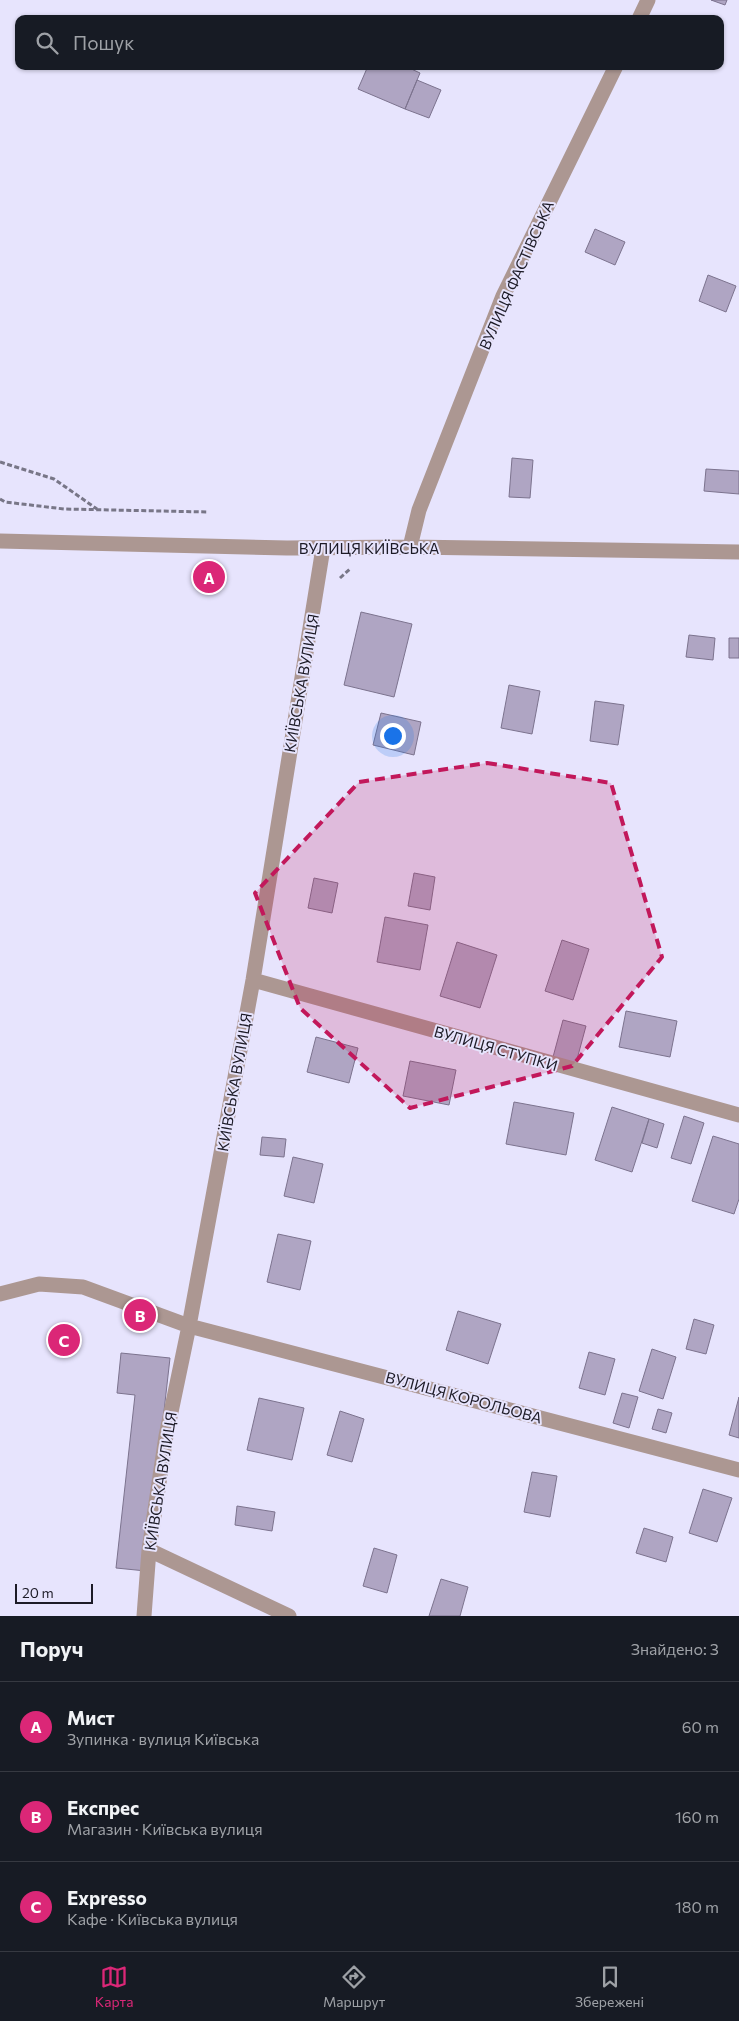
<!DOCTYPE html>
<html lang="uk">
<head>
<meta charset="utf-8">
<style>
  body { margin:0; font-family:Commissioner,sans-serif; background:#20242c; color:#f1f3f6 }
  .scale { position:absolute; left:15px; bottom:12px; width:78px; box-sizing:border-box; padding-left:5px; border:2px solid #1d1b27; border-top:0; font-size:14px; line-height:18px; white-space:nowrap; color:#1d1b27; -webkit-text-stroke:4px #e7e4fd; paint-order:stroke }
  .you { position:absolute; left:392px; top:735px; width:18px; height:18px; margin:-12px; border:4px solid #fff; border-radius:50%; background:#1a73e8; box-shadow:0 0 0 8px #1a73e833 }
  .badge { display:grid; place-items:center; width:32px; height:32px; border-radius:50%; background:#db2777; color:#fff; font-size:16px; font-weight:700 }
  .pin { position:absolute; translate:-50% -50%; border:2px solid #fff; box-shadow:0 1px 5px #0006 }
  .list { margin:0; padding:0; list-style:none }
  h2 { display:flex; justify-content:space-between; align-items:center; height:65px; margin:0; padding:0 20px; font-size:21px }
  h2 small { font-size:16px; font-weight:400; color:#9ea1a6 }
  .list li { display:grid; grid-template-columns:32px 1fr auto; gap:15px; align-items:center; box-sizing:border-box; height:90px; padding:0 20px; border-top:1px solid #363941 }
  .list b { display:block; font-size:19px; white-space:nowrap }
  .list p { margin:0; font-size:16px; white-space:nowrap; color:#9ea1a6 }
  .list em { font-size:16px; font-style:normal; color:#9ea1a6 }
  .icon { flex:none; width:28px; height:28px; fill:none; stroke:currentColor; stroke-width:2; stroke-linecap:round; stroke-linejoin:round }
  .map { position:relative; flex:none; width:739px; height:1616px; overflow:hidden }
  .search { position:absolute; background:#171b24; box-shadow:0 1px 4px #0004; left:15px; right:15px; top:15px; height:55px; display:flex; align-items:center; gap:12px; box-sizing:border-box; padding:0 18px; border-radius:10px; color:#9ea1a6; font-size:19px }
  .sheet { height:335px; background:#171b24 }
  nav { display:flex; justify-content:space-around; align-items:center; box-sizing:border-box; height:70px; border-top:1px solid #363941; background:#171b24; font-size:14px; color:#9ea1a6 }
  nav a { display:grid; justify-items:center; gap:2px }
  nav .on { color:#db2777 }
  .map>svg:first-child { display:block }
  .building { fill:#afa5c3; stroke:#7c738e }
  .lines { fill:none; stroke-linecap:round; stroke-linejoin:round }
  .path { stroke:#787687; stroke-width:3; stroke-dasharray:5 2.5; stroke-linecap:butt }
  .minor { stroke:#ac9792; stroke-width:15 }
  .marked { fill:#c2185b; fill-opacity:0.2; stroke:#c2185b; stroke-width:4; stroke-dasharray:10 6; stroke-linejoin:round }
  .labels { text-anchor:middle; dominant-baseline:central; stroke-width:4; stroke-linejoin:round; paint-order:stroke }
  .street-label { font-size:15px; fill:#1d1b27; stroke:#e7e4fd }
</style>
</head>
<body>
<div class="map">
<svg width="739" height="1616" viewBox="0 0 739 1616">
  <rect width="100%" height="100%" fill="#e7e4fd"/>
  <path class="building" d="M711 0H727L725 5Z
    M368 66H405L420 73 405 109 358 89Z
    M417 80 441 90 429 118 405 109Z
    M595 229 625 242 615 265 585 252Z
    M708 275 736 286 726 312 699 301Z
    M512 458 533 460 530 498 509 497Z
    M706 469 739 471V494L704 491Z
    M361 612 412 624 394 697 344 685Z
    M689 635 715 638 713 660 686 657Z
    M729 638H739V658H729Z
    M509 685 540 691 532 734 501 728Z
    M595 701 624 705 618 745 590 741Z
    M381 713 421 722 414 755 373 745Z
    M414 873 435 877 430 910 408 906Z
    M314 878 338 883 332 913 308 908Z
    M385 917 428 925 420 970 377 962Z
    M562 940 589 949 573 1000 545 991Z
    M457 942 497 955 480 1008 440 996Z
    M626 1011 677 1021 670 1057 619 1047Z
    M563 1020 586 1026 576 1063 553 1057Z
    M316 1037 358 1048 349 1083 307 1072Z
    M410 1061 456 1070 449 1105 403 1096Z
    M514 1102 574 1113 566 1155 506 1144Z
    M612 1107 649 1119 632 1172 595 1160Z
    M684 1116 704 1123 691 1164 671 1158Z
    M649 1119 664 1124 657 1148 642 1143Z
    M713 1136 739 1144V1199L734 1214 692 1201Z
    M262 1137 286 1139 284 1157 260 1155Z
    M293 1157 323 1164 314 1203 284 1196Z
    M278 1234 311 1241 300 1290 267 1282Z
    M458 1311 501 1324 488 1364 446 1350Z
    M694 1319 714 1325 706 1354 686 1349Z
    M652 1349 676 1357 663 1399 639 1391Z
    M589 1352 615 1359 605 1395 579 1388Z
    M121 1353 170 1358 146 1571 116 1568 135 1395 117 1393Z
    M622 1393 638 1397 629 1428 613 1423Z
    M739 1397V1438L729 1435Z
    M259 1398 304 1408 292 1460 247 1450Z
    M658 1409 672 1413 666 1433 652 1429Z
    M340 1411 364 1419 352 1462 327 1455Z
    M532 1472 557 1476 550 1517 524 1512Z
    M703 1489 732 1498 717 1542 689 1533Z
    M237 1506 275 1512 272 1531 235 1525Z
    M644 1528 673 1537 666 1562 636 1553Z
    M374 1548 397 1555 387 1593 363 1586Z
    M441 1579 468 1587 460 1616H429Z"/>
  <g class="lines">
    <path class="path" d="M0 462 54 479 97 509
      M0 499 5 502 64 509 208 512
      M340 578 350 569"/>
    <path class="minor" d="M639 19 648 0
      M0 541 287 548 410 547 739 552
      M410 547 419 510 503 296 616 66
      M253 980 739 1115
      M0 1294 39 1284 83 1287 189 1326 739 1470
      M149 1550 289 1616
      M144 1616 149 1550 166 1436 189 1326 253 980 323 548"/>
  </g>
  <path class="marked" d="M487 763 611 783 662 957 572 1066 410 1108 300 1008 255 893 359 782Z"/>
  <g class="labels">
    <g class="street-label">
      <text transform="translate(516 275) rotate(-66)">ВУЛИЦЯ ФАСТІВСЬКА</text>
      <text x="369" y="548">ВУЛИЦЯ КИЇВСЬКА</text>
      <text transform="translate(301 683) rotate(-80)">КИЇВСЬКА ВУЛИЦЯ</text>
      <text transform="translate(496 1048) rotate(16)">ВУЛИЦЯ СТУПКИ</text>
      <text transform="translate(234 1082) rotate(-80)">КИЇВСЬКА ВУЛИЦЯ</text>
      <text transform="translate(464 1397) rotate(15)">ВУЛИЦЯ КОРОЛЬОВА</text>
      <text transform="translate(160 1481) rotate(-81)">КИЇВСЬКА ВУЛИЦЯ</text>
    </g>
  </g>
</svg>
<div class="scale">20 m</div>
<div class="you"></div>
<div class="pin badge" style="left:209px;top:577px">A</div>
<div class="pin badge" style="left:140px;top:1315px">B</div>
<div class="pin badge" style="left:64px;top:1340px">C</div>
<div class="search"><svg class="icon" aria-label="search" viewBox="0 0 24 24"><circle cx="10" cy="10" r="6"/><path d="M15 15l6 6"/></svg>Пошук</div>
</div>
<section class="sheet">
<h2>Поруч<small>Знайдено: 3</small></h2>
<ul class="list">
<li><span class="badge">A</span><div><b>Мист</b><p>Зупинка · вулиця Київська</p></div><em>60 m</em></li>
<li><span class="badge">B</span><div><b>Експрес</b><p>Магазин · Київська вулиця</p></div><em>160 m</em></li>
<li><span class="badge">C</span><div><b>Expresso</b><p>Кафе · Київська вулиця</p></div><em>180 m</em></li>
</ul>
</section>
<nav>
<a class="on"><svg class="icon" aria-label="map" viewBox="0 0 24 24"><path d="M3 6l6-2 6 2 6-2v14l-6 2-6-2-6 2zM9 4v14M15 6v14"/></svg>Карта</a>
<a><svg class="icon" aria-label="directions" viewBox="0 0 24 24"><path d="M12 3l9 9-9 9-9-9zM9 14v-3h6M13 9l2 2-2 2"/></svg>Маршрут</a>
<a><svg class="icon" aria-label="saved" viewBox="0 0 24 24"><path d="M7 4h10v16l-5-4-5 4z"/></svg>Збережені</a>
</nav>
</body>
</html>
